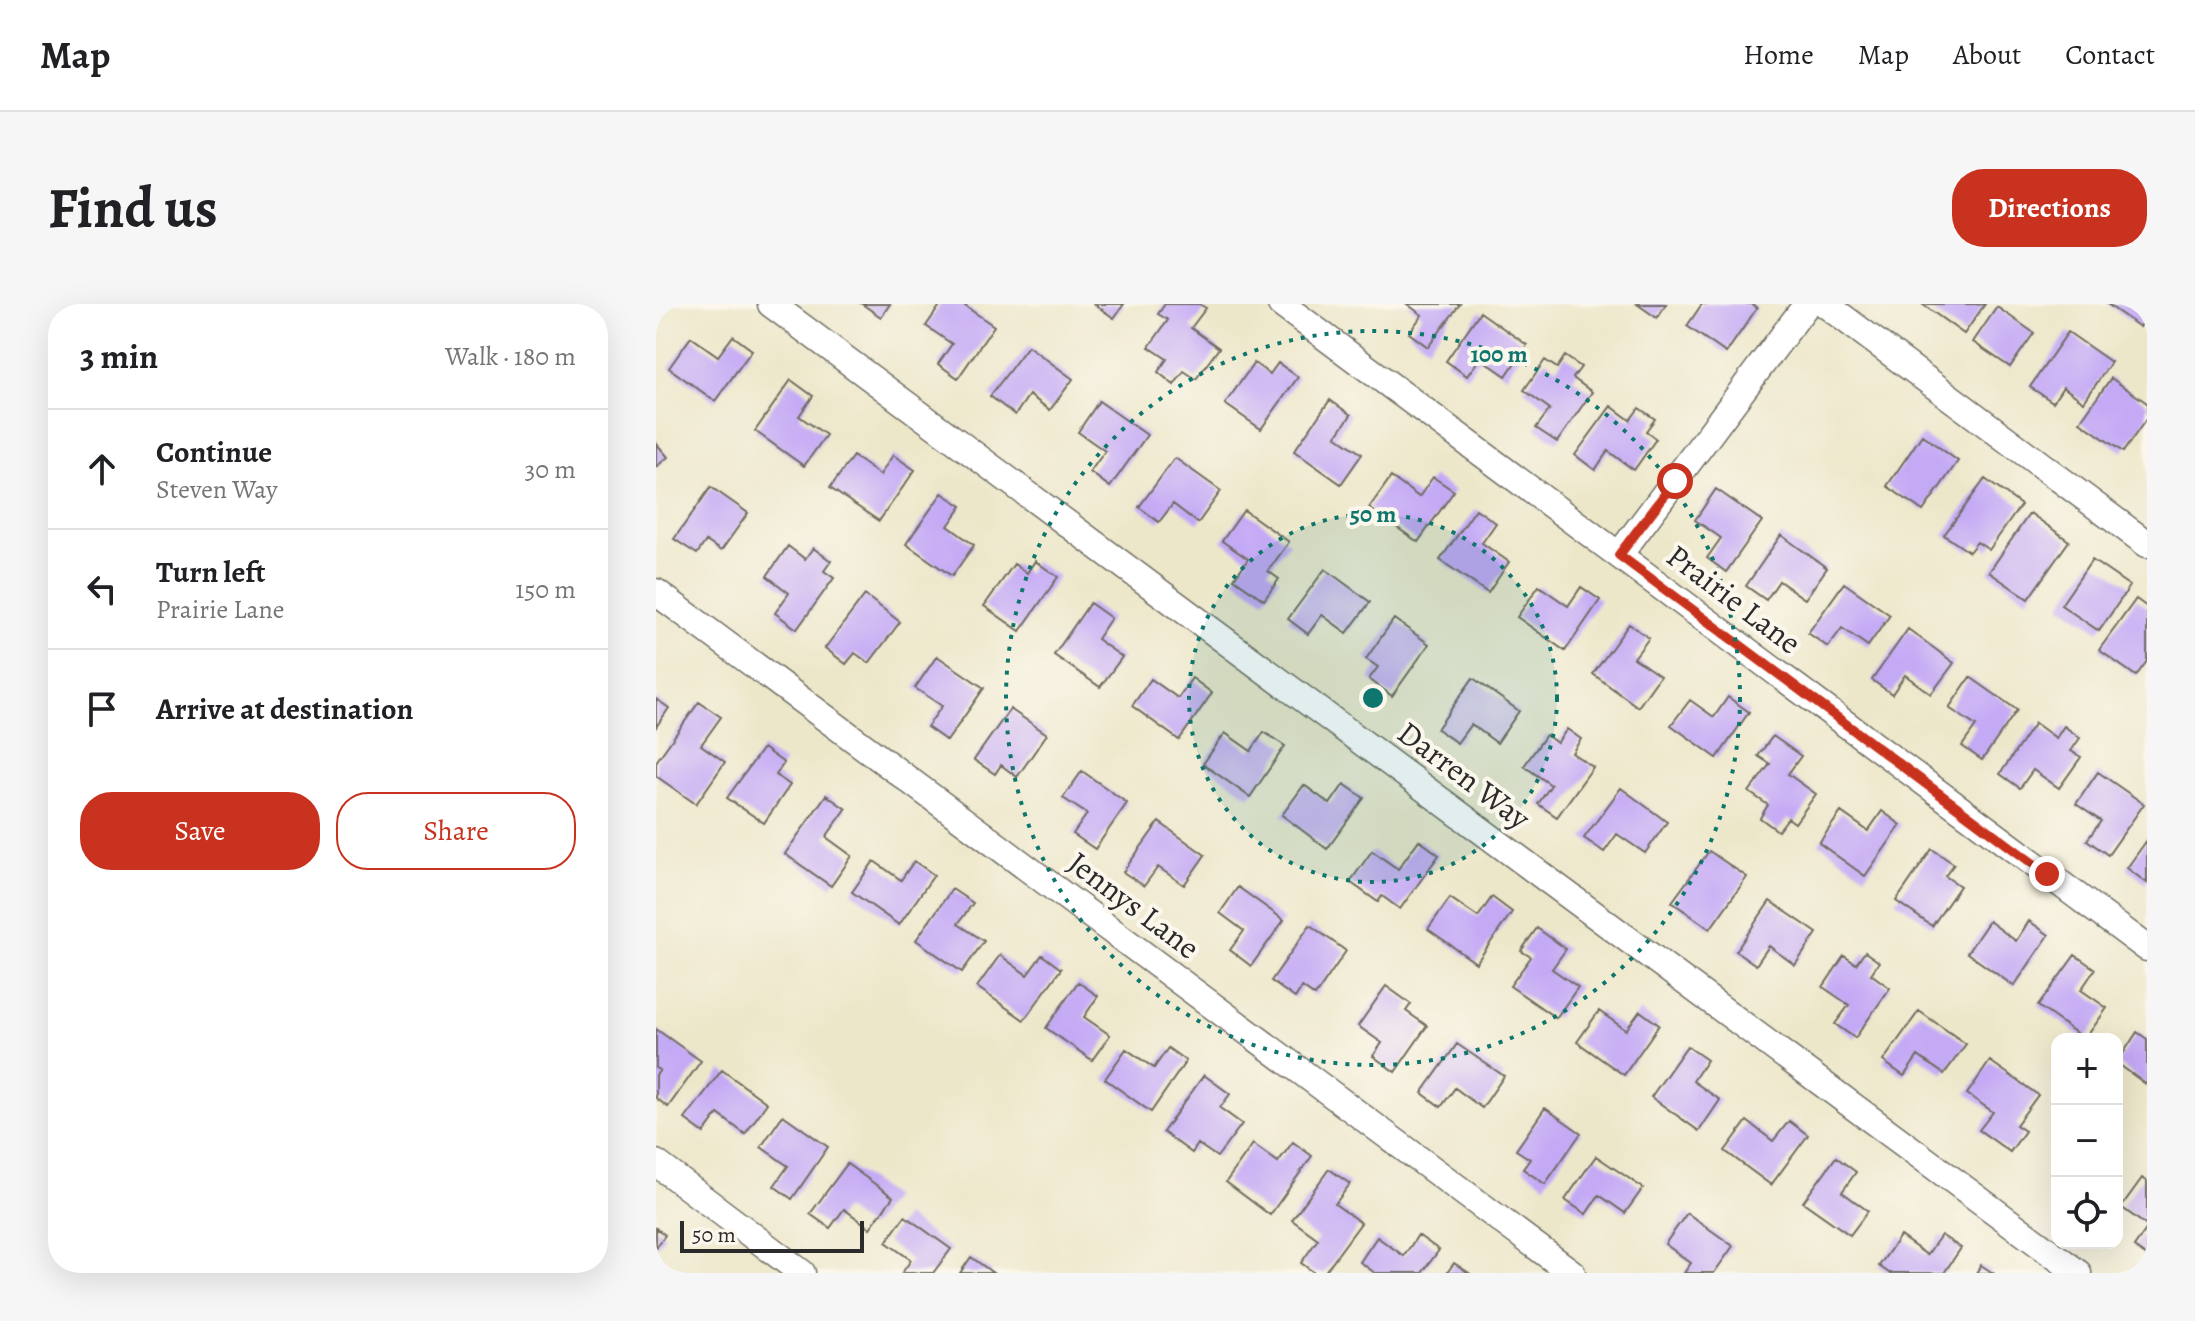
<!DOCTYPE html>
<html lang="en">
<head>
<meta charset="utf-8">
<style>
  body { margin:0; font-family:Alegreya,serif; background:#f6f6f6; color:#202124 }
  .controls { position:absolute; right:24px; bottom:24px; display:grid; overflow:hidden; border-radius:16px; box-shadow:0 8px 32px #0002 }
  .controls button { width:72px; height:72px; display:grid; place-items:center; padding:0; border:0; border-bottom:2px solid #e0e0e0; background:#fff; color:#202124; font:40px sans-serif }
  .scale { position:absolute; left:24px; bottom:20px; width:184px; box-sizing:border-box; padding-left:8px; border:4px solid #2b2b2b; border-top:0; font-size:22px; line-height:28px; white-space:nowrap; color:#2b2b2b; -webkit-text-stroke:6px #fbf7ec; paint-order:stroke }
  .stop { position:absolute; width:24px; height:24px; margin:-18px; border:6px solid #c8321e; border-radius:50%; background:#fff }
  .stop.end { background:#c8321e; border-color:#fff; box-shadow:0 2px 8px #0008 }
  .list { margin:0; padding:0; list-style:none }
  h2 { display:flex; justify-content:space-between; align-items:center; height:104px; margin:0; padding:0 32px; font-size:34px }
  h2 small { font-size:26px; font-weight:400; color:#757577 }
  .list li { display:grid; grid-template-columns:52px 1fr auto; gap:24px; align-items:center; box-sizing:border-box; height:120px; padding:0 32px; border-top:2px solid #e0e0e0 }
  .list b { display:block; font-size:30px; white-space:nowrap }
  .list p { margin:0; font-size:26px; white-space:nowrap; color:#757577 }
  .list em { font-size:26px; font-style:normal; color:#757577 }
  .actions { display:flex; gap:16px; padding:24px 32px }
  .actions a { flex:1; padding:18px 0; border:2px solid #c8321e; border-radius:32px; text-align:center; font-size:28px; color:#c8321e }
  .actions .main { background:#c8321e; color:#fff }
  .icon { flex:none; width:44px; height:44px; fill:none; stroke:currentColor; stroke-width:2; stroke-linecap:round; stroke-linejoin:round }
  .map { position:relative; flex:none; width:1491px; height:969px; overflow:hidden; border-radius:32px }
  header { display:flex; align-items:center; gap:48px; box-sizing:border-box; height:112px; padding:0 40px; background:#fff; border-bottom:2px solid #e0e0e0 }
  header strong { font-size:38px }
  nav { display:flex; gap:44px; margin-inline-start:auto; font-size:28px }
  .intro { display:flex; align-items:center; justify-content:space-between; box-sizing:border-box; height:192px; padding:0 48px }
  h1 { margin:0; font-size:56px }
  .button { padding:20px 36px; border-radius:32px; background:#c8321e; color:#fff; font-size:28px; font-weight:700 }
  main { display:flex; gap:48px; padding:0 48px }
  aside { flex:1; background:#fff; border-radius:32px; box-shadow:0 8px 32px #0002 }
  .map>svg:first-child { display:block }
  .building { fill:#c4a9f5 }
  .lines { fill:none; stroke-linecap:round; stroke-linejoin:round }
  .street-casing { stroke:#6f6d63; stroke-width:29 }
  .street { stroke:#fff; stroke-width:26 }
  .route { stroke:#c8321e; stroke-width:10 }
  .ring { fill:none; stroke:#0f766e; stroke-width:4; stroke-dasharray:4 8 }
  .labels { text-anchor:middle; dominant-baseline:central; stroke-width:8; stroke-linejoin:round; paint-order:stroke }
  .street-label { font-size:32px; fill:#2b2b2b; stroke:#fbf7ec }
  .centre { fill:#0f766e; stroke:#fbf7ec; stroke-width:4 }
  .ring-label { font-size:24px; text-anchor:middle; font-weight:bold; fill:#0f766e; stroke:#fbf7ec; stroke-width:8; stroke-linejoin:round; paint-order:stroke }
</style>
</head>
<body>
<header>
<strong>Map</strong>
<nav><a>Home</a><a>Map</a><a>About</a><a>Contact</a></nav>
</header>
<div class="intro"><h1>Find us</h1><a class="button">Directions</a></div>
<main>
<aside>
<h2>3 min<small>Walk · 180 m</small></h2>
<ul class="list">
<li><svg class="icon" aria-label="ahead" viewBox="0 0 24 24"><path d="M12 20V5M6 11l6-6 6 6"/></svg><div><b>Continue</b><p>Steven Way</p></div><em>30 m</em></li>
<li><svg class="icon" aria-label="left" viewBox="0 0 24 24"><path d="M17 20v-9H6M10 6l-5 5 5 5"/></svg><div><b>Turn left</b><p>Prairie Lane</p></div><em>150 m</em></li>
<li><svg class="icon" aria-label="arrive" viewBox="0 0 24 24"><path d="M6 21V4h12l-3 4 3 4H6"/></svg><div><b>Arrive at destination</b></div></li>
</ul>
<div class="actions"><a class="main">Save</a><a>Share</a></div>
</aside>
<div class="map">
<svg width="1491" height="969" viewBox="0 0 1491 969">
  <rect width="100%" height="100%" fill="#fbf7ec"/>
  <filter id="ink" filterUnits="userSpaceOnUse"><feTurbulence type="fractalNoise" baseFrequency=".0125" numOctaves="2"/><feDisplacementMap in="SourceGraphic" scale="16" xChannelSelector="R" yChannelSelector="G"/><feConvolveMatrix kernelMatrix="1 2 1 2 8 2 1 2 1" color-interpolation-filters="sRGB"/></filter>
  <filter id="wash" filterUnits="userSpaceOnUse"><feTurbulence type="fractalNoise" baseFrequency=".006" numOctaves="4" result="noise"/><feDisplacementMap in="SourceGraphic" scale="32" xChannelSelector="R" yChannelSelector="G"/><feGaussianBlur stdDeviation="1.8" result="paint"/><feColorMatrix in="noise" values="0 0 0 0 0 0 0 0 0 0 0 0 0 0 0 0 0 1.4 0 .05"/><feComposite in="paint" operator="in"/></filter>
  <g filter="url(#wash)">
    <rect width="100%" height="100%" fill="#ede7ca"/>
    <g id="blocks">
      <path class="building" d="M206 0H234L225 13Z
        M285 0H306L338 22 302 74 282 60 296 40 270 22Z
        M438 0H468L458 14Z
        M509 0H543L550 4 535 24 563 44 540 75 528 67 518 81 502 68 511 55 493 43 512 16 502 10Z
        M751 0H804L772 43 753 29 766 11Z
        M981 0H1010L1001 14Z
        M1046 0H1095L1101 4 1070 49 1031 22Z
        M1266 0H1329L1308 30Z
        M1451 0H1491V12L1484 23Z
        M1341 3 1378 29 1354 63 1317 38Z
        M824 8 871 41 850 72 824 54 811 72 790 57Z
        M1412 28 1455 58 1428 98 1407 83 1397 98 1374 83Z
        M77 32 96 46 59 97 13 64 35 33 62 52Z
        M372 42 417 75 394 106 373 91 359 111 334 92Z
        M909 52 925 63 917 74 936 88 901 138 880 124 894 105 868 86 889 56 901 64Z
        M598 59 614 70 622 59 642 73 605 125 569 100Z
        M1455 74 1491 99V114L1467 148 1424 118Z
        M135 76 157 92 143 112 170 131 148 162 99 127Z
        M674 96 695 111 680 132 706 150 685 180 638 147Z
        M443 97 491 131 454 183 434 168 449 147 422 128Z
        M955 102 974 116 983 104 999 115 990 127 1000 135 978 166 952 147 939 166 919 151Z
        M1266 131 1302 157 1267 207 1231 182Z
        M0 139 12 153 0 163Z
        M237 151 259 166 223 217 174 184 197 152 224 171Z
        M519 154 565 187 542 219 517 200 503 218 483 203Z
        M735 173 763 193 777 173 798 187 762 238 713 204Z
        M1329 175 1365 201 1333 246 1321 238 1313 248 1288 231Z
        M55 183 92 209 65 247 50 237 41 250 18 235Z
        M1060 185 1106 217 1070 268 1051 254 1065 234 1039 216Z
        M286 189 306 202 292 222 318 241 296 272 250 240Z
        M820 205 840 219 826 239 853 258 832 289 784 256Z
        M588 206 633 238 612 267 623 275 608 296 578 275 592 255 566 237Z
        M1374 209 1413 237 1372 295 1333 268Z
        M1125 231 1171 264 1149 295 1123 277 1110 296 1090 282Z
        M132 242 149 255 157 244 175 257 168 267 178 274 141 325 119 309 133 289 111 272Z
        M1436 256 1474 282 1443 327 1405 301Z
        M379 257 402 273 364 327 328 302 358 260 371 269Z
        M669 265 714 298 691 329 666 311 652 330 632 315Z
        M1188 279 1234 311 1212 342 1186 324 1172 343 1152 329Z
        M883 282 912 302 925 283 944 296 909 347 861 313Z
        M209 291 244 318 213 359 199 349 190 360 169 344Z
        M1480 295 1491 303V357L1480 372 1443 346Z
        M434 299 455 314 441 335 466 353 444 383 398 351Z
        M738 315 773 340 736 392 713 375 722 363 710 355Z
        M973 320 993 334 978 354 1004 372 982 403 937 370Z
        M1252 325 1298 359 1275 390 1249 371 1236 390 1216 376Z
        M281 352 328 384 291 437 271 423 286 402 259 384Z
        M1314 373 1361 406 1326 456 1306 442 1320 422 1293 404Z
        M536 374 556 389 523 436 476 402 495 375 522 394Z
        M817 374 863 407 841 439 815 420 801 439 781 425Z
        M1072 393 1093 408 1061 454 1015 421 1034 396 1058 413Z
        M0 395 13 404 0 423Z
        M43 398 65 413 45 441 69 458 40 500 0 472V458Z
        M354 405 391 430 361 473 345 461 339 470 318 456Z
        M1379 419 1400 434 1408 422 1424 434 1415 447 1425 453 1403 484 1377 466 1364 484 1344 470Z
        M911 425 925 435 916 449 937 463 901 513 882 500 895 481 868 462 890 431 901 439Z
        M608 428 629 442 594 493 547 460 569 429 595 447Z
        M1117 432 1145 452 1132 470 1160 490 1139 519 1132 514 1122 527 1104 514 1112 501 1093 488 1114 460 1102 452Z
        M107 444 128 459 120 471 134 481 108 519 71 494Z
        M426 467 471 499 439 545 417 530 431 510 407 494Z
        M1442 468 1488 500 1452 551 1431 536 1445 517 1420 500Z
        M688 480 708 494 671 545 626 511 648 481 674 500Z
        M965 484 1011 518 989 549 961 530 948 548 928 534Z
        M170 491 190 505 170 533 196 552 175 582 129 550Z
        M1226 507 1245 521 1209 572 1163 539 1185 508 1212 527Z
        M503 518 549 551 528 581 502 563 488 582 467 568Z
        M763 536 783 551 744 605 726 592 722 598 694 578 716 547 742 565Z
        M1491 536V579L1471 564Z
        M1276 545 1298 560 1289 572 1304 582 1276 622 1240 597Z
        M1053 547 1091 573 1054 625 1016 598Z
        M218 557 245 576 258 557 278 571 243 621 196 588Z
        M582 583 628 616 595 662 574 646 588 627 564 609Z
        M296 585 317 599 302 620 328 637 306 668 260 636Z
        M836 593 856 608 820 659 772 625 794 594 822 613Z
        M1114 597 1161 629 1139 661 1113 642 1100 661 1080 647Z
        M1333 617 1360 637 1373 617 1393 631 1358 682 1311 649Z
        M654 621 690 647 659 692 646 683 639 694 615 677Z
        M881 624 910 645 896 665 922 683 900 714 854 682 875 653 865 647Z
        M1209 648 1223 658 1215 670 1234 684 1199 734 1179 720 1193 701 1167 683 1188 652 1200 660Z
        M344 651 371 671 386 651 405 665 368 716 321 683Z
        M1419 651 1439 665 1425 686 1451 704 1429 735 1382 702Z
        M422 678 442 692 428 713 454 731 436 756 390 724Z
        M730 682 755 700 750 707 771 722 739 768 717 752 726 739 702 722Z
        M943 707 970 726 984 707 1003 721 968 771 921 738Z
        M1263 707 1310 740 1288 770 1262 752 1248 772 1227 757Z
        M0 725 45 757 12 803 0 794V771L4 766 0 764Z
        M1481 728 1491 735V781L1461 759Z
        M801 740 848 772 826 804 799 784 785 803 766 789Z
        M1031 742 1051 756 1037 777 1064 796 1043 827 995 793Z
        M512 744 530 757 495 808 449 775 470 745 498 764Z
        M1334 757 1382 791 1360 821 1369 827 1354 848 1323 826 1337 808 1311 790Z
        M66 766 111 799 89 830 62 810 48 829 29 815Z
        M548 771 574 790 564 804 586 820 561 853 542 840 536 849 507 828Z
        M889 804 925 829 889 880 867 865 874 855 860 846Z
        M127 811 172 843 136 895 118 882 132 862 105 843Z
        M1091 817 1117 837 1133 817 1152 831 1115 881 1069 847Z
        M637 838 656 852 614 911 570 878 597 840 622 858Z
        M940 852 987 884 969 909 943 891 930 910 909 896Z
        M1180 853 1200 868 1186 888 1212 907 1194 931 1147 898Z
        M191 860 237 893 214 924 188 905 174 924 154 910Z
        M673 865 694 880 679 900 705 919 668 969H659L645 959 662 935 636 916Z
        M1486 874 1491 877V922L1465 903Z
        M1031 909 1077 942 1058 969H1028L1035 959 1009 940Z
        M249 912 295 945 277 969H246L255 956 230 938Z
        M0 924 9 931 0 944Z
        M1491 924V952L1478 943Z
        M762 931 783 946 766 969H719L704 958 721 933 748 952Z
        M1285 931 1305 944 1288 969H1233L1223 962 1244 932 1271 951Z
        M315 953 337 969H304Z
        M798 959 813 969H791Z
        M1325 961 1337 969H1320Z"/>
    </g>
  </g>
  <g filter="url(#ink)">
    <use href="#blocks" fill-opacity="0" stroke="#6f6d63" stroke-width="2"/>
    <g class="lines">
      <defs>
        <path id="street" d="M115 0 1422 969
          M625 0 1491 644
          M1169 0 1491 240
          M963 251 1151 0
          M0 288 916 969
          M0 859 146 969"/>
      </defs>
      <use href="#street" class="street-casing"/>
      <use href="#street" class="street"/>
    </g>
  </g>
  <g class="lines" filter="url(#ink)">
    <path class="route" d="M1019 177 963 251 1391 570"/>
  </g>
  <circle cx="717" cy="394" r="184" fill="#0f766e" fill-opacity=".12"/>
  <g class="ring">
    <circle cx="717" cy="394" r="184"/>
    <circle cx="717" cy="394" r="367"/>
  </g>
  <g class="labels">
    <g class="street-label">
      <text transform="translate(1078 295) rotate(37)">Prairie Lane</text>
      <text transform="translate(808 471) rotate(37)">Darren Way</text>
      <text transform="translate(478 601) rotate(37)">Jennys Lane</text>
    </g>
  </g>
  <circle cx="717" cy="394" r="12" class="centre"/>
  <g class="ring-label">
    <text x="843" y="58">100 m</text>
    <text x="717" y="218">50 m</text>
  </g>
</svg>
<div class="controls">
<button>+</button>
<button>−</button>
<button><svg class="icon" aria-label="locate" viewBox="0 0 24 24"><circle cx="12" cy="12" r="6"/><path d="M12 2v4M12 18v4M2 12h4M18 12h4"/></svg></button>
</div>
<div class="scale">50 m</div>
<div class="stop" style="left:1019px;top:177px"></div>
<div class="stop end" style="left:1391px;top:570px"></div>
</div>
</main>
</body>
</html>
